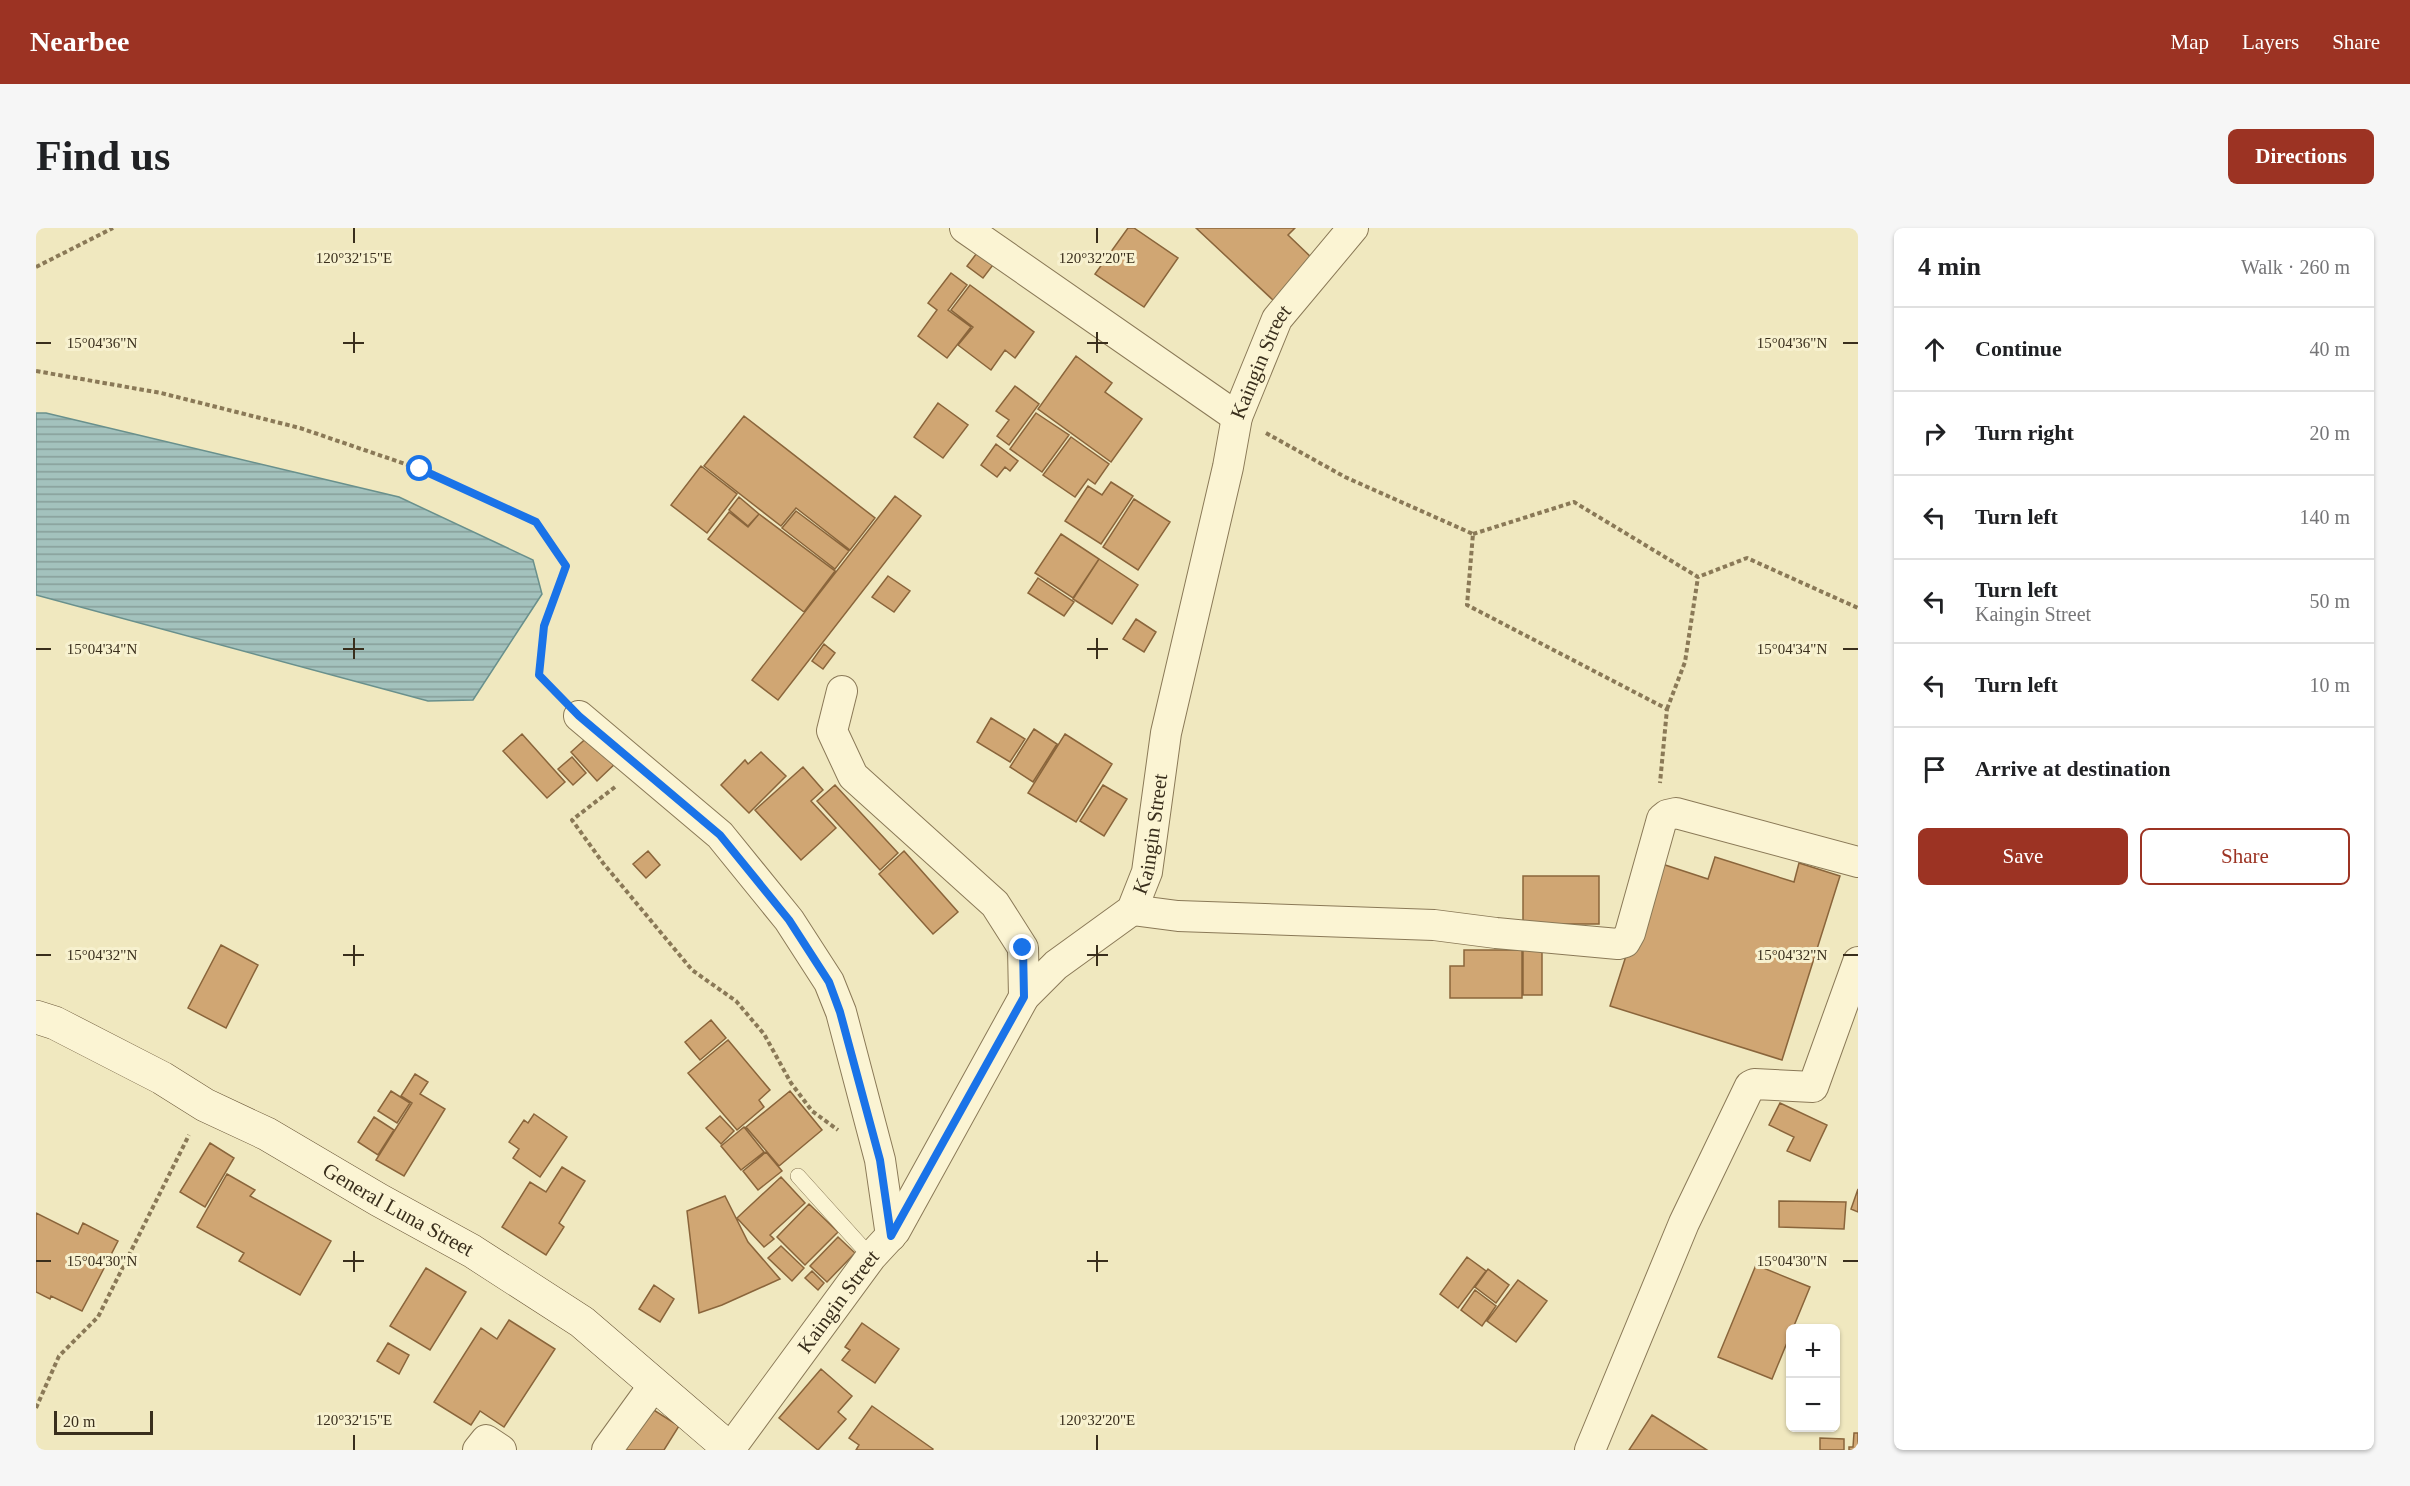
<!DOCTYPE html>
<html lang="en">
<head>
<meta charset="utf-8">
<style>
  body { margin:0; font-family:"Times New Roman",serif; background:#f6f6f6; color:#202124 }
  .controls { position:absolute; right:18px; bottom:18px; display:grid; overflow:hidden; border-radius:9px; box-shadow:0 2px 4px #0004 }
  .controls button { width:54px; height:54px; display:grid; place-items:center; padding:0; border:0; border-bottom:2px solid #e0e0e0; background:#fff; color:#202124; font:30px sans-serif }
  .scale { position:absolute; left:18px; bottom:15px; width:99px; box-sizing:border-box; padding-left:6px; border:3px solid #392e1c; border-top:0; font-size:16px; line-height:21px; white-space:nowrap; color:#392e1c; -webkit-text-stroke:4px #f7f1cf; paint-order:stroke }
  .stop { position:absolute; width:18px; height:18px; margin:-14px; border:4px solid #1a73e8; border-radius:50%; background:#fff }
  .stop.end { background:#1a73e8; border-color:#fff; box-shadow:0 2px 6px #0008 }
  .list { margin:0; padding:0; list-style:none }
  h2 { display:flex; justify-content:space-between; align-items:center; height:78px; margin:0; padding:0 24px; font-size:26px }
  h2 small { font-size:20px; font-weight:400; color:#757577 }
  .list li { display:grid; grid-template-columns:39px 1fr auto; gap:18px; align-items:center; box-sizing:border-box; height:84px; padding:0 24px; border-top:2px solid #e0e0e0 }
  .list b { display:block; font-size:22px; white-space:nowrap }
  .list p { margin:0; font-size:20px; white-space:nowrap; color:#757577 }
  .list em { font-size:20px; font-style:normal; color:#757577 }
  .actions { display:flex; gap:12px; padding:18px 24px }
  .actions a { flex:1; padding:14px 0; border:2px solid #9c3323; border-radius:9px; text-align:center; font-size:21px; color:#9c3323 }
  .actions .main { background:#9c3323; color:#fff }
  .icon { flex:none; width:33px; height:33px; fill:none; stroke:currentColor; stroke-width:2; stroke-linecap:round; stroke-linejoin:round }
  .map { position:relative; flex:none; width:1822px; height:1222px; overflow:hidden; border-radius:9px }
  header { display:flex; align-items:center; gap:36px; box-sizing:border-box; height:84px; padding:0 30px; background:#9c3323; color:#fff }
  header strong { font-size:28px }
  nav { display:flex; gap:33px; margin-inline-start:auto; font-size:21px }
  .intro { display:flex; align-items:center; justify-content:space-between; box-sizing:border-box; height:144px; padding:0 36px }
  h1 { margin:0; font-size:42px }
  .button { padding:15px 27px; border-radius:9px; background:#9c3323; color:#fff; font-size:21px; font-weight:700 }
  main { display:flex; gap:36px; padding:0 36px }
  aside { flex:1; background:#fff; border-radius:9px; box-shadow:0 2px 4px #0004 }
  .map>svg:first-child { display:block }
  .water { fill:url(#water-rules); stroke:#69908c; stroke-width:1.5 }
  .building { fill:#d0a673; stroke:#8a653b; stroke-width:1.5 }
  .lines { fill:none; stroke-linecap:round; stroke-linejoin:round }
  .lane-casing { stroke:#8a7957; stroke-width:16 }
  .street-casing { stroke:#8a7957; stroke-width:32 }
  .secondary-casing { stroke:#6c593a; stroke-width:34 }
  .path { stroke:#8a7957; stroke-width:4; stroke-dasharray:4.5 3; stroke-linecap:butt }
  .lane { stroke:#fbf4d3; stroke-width:15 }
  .street { stroke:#fbf4d3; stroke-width:30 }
  .secondary { stroke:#fbf4d3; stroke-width:33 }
  .route { stroke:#1a73e8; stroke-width:8 }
  .ticks { fill:none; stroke:#392e1c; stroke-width:2 }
  .labels { text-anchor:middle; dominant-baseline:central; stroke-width:6; stroke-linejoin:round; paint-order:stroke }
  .street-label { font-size:21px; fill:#392e1c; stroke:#f7f1cf }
  .ticks-label { font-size:15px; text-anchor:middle; fill:#392e1c; stroke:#f7f1cf; stroke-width:6; stroke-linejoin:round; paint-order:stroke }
</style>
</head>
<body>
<header>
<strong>Nearbee</strong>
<nav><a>Map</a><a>Layers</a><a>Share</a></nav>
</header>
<div class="intro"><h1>Find us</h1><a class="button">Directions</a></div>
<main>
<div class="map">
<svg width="1822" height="1222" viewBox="0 0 1822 1222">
  <defs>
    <pattern id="water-rules" width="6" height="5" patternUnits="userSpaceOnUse" patternTransform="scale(1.5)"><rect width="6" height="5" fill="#a3c2bd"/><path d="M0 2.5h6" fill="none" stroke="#869e99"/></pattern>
  </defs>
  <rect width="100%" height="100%" fill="#f0e8bf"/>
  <path class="water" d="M0 185H10L363 269 497 332 506 366 437 472 392 473 0 367Z"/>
  <path class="building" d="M1092 0H1098L1142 30 1108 79 1059 46Z
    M1160 0H1259L1252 7 1278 32 1238 73Z
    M944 21 960 33 947 50 931 38Z
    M915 45 931 57 912 82 935 99 911 130 882 108 901 82 892 75Z
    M934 57 998 104 979 130 969 122 955 142 922 117 937 99 915 82Z
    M1040 128 1076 155 1069 164 1106 191 1075 234 1002 181Z
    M979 158 1003 176 973 217 961 208 973 192 960 183Z
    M902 175 932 197 907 230 878 209Z
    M1000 185 1033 207 1006 244 974 221Z
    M708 188 839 290 814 322 760 280 745 298 668 238Z
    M1035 209 1073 236 1059 256 1052 251 1039 269 1007 247Z
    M960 216 982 233 974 243 969 239 961 249 945 237Z
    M665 238 701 266 671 305 635 277Z
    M1075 254 1097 268 1065 316 1029 293 1052 258 1066 267Z
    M859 268 885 288 742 472 716 452Z
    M703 269 723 286 712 298 693 282Z
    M1098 271 1134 294 1102 342 1067 319Z
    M760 283 813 323 799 341 746 300Z
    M693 284 712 299 723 286 799 343 768 384 672 311Z
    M1025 306 1063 331 1037 370 999 345Z
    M1063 331 1102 357 1076 396 1037 371Z
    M852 348 874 363 858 384 836 369Z
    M1002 350 1038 374 1028 388 992 365Z
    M1100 391 1120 404 1108 424 1087 411Z
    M788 416 799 425 787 441 776 433Z
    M955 490 989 511 974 534 941 514Z
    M998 501 1021 516 997 554 974 539Z
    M556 505 582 533 561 553 535 524Z
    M486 506 529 554 511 570 467 523Z
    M1029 506 1076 536 1040 594 992 565Z
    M725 524 750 548 713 585 685 557 709 532 712 536Z
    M536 529 550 545 537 557 522 541Z
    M767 539 787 562 775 573 800 600 765 632 719 582Z
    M799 557 862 625 844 642 781 573Z
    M1067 557 1091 571 1068 608 1044 593Z
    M612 623 624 637 610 650 597 636Z
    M868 623 922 684 897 706 843 646Z
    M1679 629 1758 654 1763 635 1804 648 1746 832 1574 778 1620 634 1672 651Z
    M1487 648H1563V696H1487Z
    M1506 711V767H1487V721Z
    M185 717 222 737 190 800 152 780Z
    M1428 722H1486V770H1414V738H1428Z
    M675 792 690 810 664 832 649 814Z
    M692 812 734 862 723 872 728 879 701 902 652 845Z
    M379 846 392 854 384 866 409 881 368 948 340 932 376 875 365 868Z
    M355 863 374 875 361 895 342 883Z
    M754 863 786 902 743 938 710 899Z
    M1744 875 1791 897 1774 933 1751 923 1758 909 1733 897Z
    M498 886 531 909 504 949 477 930 483 921 473 914 488 892 492 895Z
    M684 888 698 903 685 916 670 900Z
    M338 889 358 902 342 927 322 914Z
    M708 899 728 924 705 942 685 918Z
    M174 915 198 930 169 979 144 964Z
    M730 924 746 943 722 962 707 943Z
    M526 939 549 953 523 995 528 999 510 1027 466 999 494 954 510 964Z
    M191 946 219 962 214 968 295 1013 264 1067 203 1033 208 1025 161 999Z
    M745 949 769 975 734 1007 738 1011 728 1019 701 990Z
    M1822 961V984L1815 981Z
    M689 968 712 1014 744 1051 686 1077 663 1085 651 983Z
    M1743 973 1810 974 1808 1001 1743 999Z
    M773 976 802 1004 769 1037 741 1009Z
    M0 985 42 1006 47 995 82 1013 46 1083 15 1068 14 1071 0 1064Z
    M802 1009 819 1025 791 1054 774 1038Z
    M745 1018 768 1040 756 1053 732 1030Z
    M1431 1029 1450 1043 1422 1080 1404 1066Z
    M1720 1037 1774 1059 1736 1151 1682 1129Z
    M390 1040 430 1064 394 1122 354 1098Z
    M1452 1041 1473 1057 1460 1075 1439 1059Z
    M776 1043 788 1055 782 1062 769 1050Z
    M1482 1052 1511 1073 1480 1114 1451 1093Z
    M618 1057 638 1071 624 1094 603 1081Z
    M1439 1062 1460 1078 1446 1098 1425 1082Z
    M473 1092 519 1121 468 1199 444 1183 435 1197 398 1174 445 1100 461 1111Z
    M826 1095 863 1121 839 1155 806 1132 814 1122 809 1119Z
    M352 1115 373 1127 363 1146 341 1133Z
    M785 1141 816 1168 802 1184 810 1191 782 1222 743 1190Z
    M836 1178 897 1221 896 1222H820L823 1217 813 1210Z
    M613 1179 643 1198 628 1222H586Z
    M1616 1187 1671 1222H1593Z
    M1818 1205H1822V1222H1813V1219H1817Z
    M1784 1210 1808 1211V1222H1784Z"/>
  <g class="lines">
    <defs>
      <path id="lane" d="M762 948 835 1029"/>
      <g id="street">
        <path d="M929 0 1201 189"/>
        <path d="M806 463 796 503 817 548 959 676 987 720 988 769"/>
        <path d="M543 488 684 607 753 692 793 754 805 784 844 932 855 1008"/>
        <path d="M1096 682 1142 688 1398 697 1460 705 1582 716 1589 714 1594 705 1626 591 1631 587 1640 585 1822 634"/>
        <path id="s1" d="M694 1221 835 1029 859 1003 988 769 1020 737 1096 682 1111 644 1130 505 1192 239 1201 189 1241 91 1317 0"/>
        <path d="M442 1222 450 1212 465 1222"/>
        <path d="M571 1222 618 1157"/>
        <path d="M1554 1222 1648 995 1714 858 1718 856 1777 859 1822 734"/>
      </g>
      <g id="secondary">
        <path id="s2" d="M0 789 19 795 126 850 169 877 231 906 343 972 436 1023 546 1094 695 1222"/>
      </g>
    </defs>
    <use href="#lane" class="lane-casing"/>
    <use href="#street" class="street-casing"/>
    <use href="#secondary" class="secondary-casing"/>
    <path class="path" d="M0 39 77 0
      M0 143 125 165 264 200 384 241 500 294 530 338 508 398 503 447 523 467
      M1230 205 1309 249 1437 306 1431 377 1631 481 1624 555
      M1437 306 1538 274 1662 349 1711 330 1822 380
      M1631 481 1649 434 1662 349
      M579 559 536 592 567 635 656 742 700 773 728 806 755 855 776 883 802 902
      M0 1180 23 1128 62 1089 153 907"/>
    <use href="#lane" class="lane"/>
    <use href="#street" class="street"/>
    <use href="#secondary" class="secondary"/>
  </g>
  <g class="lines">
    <path class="route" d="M384 241 500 294 530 338 508 398 503 447 543 488 684 607 753 692 793 754 804 784 844 932 855 1008 988 769 987 720"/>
  </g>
  <path class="ticks" d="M318 0V15M1061 0V15M318 104V125M1061 104V125M0 115H15M307 115H328M1051 115H1072M1807 115H1822M318 410V431M1061 410V431M0 421H15M307 421H328M1051 421H1072M1807 421H1822M318 717V738M1061 717V738M0 727H15M307 727H328M1051 727H1072M1807 727H1822M318 1023V1044M1061 1023V1044M0 1033H15M307 1033H328M1051 1033H1072M1807 1033H1822M318 1207V1222M1061 1207V1222"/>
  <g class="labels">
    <g class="street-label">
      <text stroke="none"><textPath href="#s1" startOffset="1245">Kaingin Street</textPath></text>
      <text stroke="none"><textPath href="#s1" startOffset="759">Kaingin Street</textPath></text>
      <text stroke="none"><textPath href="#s2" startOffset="411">General Luna Street</textPath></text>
      <text stroke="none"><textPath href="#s1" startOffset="183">Kaingin Street</textPath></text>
    </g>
  </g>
  <g class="ticks-label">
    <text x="318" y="35">120°32'15"E</text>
    <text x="1061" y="35">120°32'20"E</text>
    <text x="66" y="120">15°04'36"N</text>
    <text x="1756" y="120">15°04'36"N</text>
    <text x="66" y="426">15°04'34"N</text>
    <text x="1756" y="426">15°04'34"N</text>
    <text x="66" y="732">15°04'32"N</text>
    <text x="1756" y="732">15°04'32"N</text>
    <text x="66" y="1038">15°04'30"N</text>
    <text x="1756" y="1038">15°04'30"N</text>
    <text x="318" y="1197">120°32'15"E</text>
    <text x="1061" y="1197">120°32'20"E</text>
  </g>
</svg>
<div class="controls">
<button>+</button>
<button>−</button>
</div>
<div class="scale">20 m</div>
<div class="stop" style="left:384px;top:241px"></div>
<div class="stop end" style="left:987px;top:720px"></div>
</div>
<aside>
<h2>4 min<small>Walk · 260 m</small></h2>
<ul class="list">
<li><svg class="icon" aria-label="ahead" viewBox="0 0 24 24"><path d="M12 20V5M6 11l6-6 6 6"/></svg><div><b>Continue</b></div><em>40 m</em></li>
<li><svg class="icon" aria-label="right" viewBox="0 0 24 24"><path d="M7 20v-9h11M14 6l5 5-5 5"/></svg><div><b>Turn right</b></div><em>20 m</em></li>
<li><svg class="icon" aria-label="left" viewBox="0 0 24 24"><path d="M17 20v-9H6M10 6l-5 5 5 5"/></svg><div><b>Turn left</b></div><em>140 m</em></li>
<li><svg class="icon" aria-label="left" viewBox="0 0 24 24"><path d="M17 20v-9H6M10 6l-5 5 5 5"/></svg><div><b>Turn left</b><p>Kaingin Street</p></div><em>50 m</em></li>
<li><svg class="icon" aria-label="left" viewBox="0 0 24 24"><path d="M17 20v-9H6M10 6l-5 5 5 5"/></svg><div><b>Turn left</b></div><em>10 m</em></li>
<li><svg class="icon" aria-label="arrive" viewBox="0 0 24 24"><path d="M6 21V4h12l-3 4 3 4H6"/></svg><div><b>Arrive at destination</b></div></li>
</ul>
<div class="actions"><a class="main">Save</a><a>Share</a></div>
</aside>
</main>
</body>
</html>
